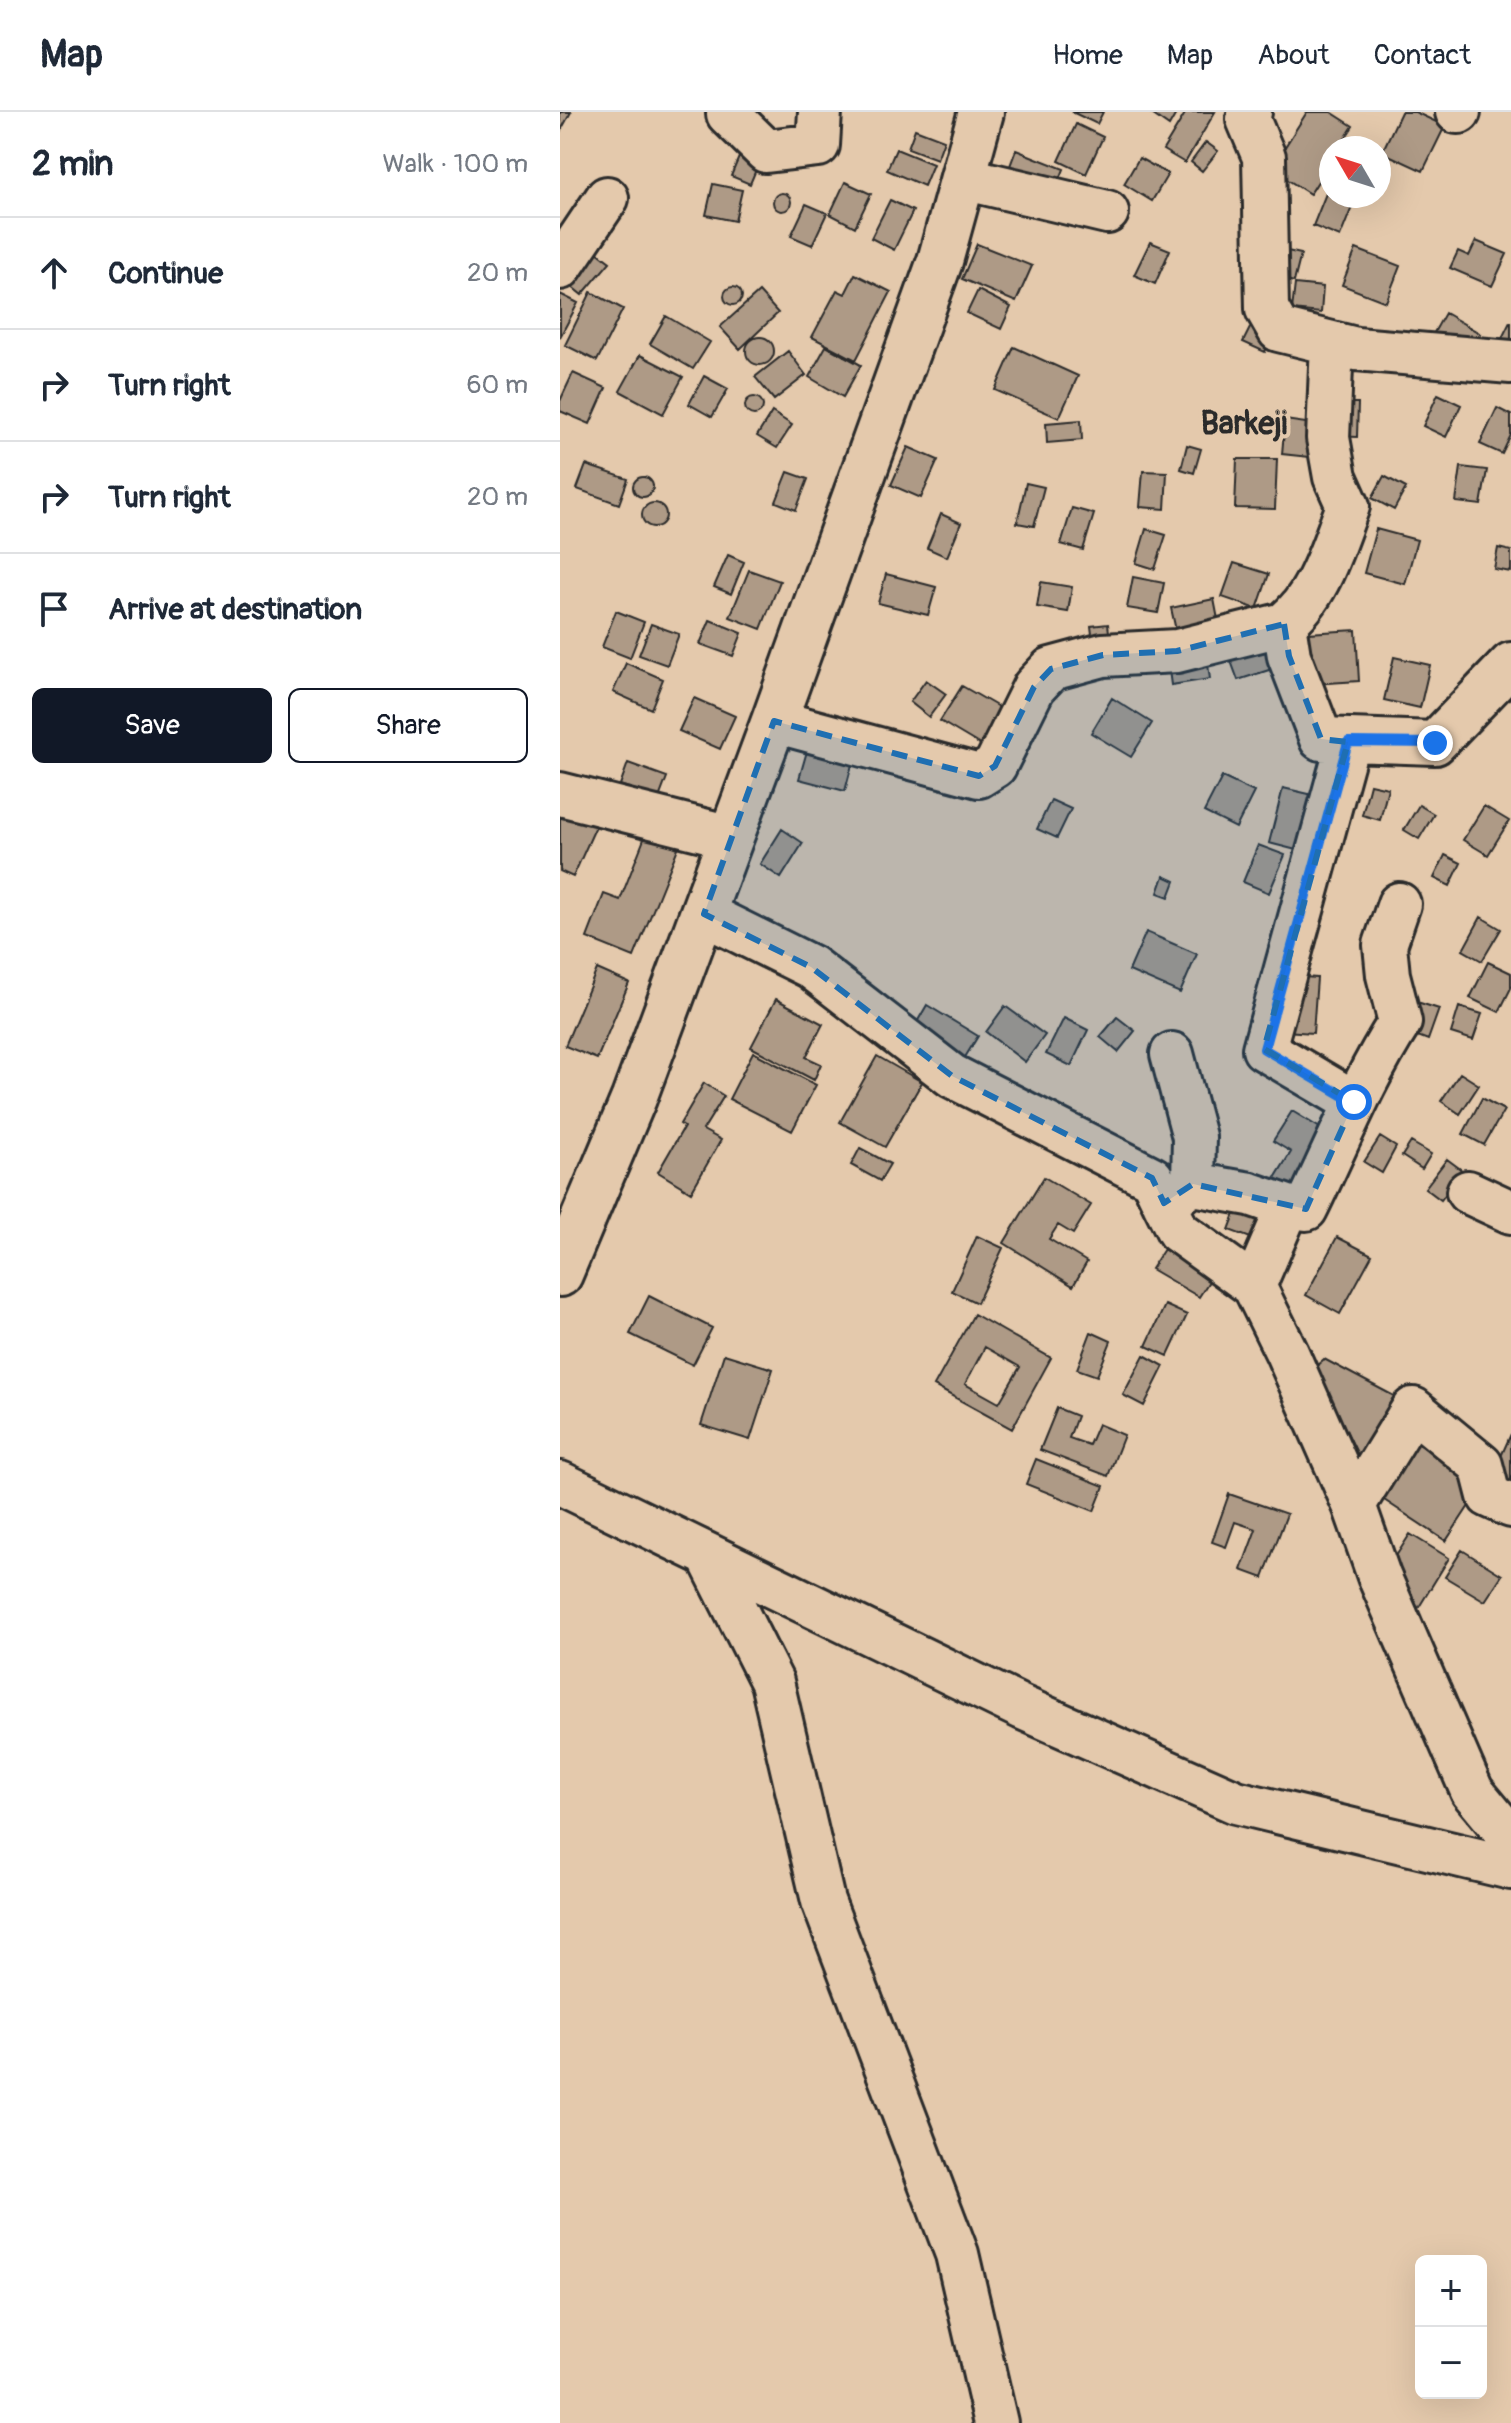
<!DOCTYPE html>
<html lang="en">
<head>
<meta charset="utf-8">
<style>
  body { margin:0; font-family:Pangolin,sans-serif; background:#f2f2f3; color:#1f2937 }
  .controls { position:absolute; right:24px; bottom:24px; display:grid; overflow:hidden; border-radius:12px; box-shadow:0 8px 32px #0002 }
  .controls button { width:72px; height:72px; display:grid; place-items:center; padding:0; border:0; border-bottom:2px solid #e0e1e3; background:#fff; color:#1f2937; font:40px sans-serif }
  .compass { position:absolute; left:759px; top:24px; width:72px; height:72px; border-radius:50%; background:#fff; box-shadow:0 8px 32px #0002; rotate:309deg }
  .stop { position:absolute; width:24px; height:24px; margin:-18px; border:6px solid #1a73e8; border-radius:50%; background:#fff }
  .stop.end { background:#1a73e8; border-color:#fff; box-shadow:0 2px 8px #0008 }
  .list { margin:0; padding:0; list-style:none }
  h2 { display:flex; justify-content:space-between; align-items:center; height:104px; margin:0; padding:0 32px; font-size:34px }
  h2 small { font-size:26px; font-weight:400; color:#747a83 }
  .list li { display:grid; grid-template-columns:52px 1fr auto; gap:24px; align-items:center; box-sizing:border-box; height:112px; padding:0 32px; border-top:2px solid #e0e1e3 }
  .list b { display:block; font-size:30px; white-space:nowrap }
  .list em { font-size:26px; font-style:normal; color:#747a83 }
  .actions { display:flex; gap:16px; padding:24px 32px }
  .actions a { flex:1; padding:18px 0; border:2px solid #111827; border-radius:12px; text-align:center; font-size:28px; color:#111827 }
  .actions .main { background:#111827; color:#fff }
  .icon { flex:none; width:44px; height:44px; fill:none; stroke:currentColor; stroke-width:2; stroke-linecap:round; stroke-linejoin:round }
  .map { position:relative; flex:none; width:951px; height:2311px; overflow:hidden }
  header { display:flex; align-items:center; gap:48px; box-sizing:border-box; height:112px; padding:0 40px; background:#fff; border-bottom:2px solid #e0e1e3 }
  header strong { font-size:38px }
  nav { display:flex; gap:44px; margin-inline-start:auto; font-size:28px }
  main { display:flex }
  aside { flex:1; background:#fff }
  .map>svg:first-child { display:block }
  .building { fill:#ae9a86; stroke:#2b2b2b; stroke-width:2; fill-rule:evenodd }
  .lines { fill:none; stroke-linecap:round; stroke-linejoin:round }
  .street-casing { stroke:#2b2b2b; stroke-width:48 }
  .secondary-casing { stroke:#2b2b2b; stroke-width:50 }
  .street { stroke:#e4c9ac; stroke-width:42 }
  .secondary { stroke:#e4c9ac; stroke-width:44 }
  .route { stroke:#1a73e8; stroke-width:10 }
  .marked { fill:#1f6fb2; fill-opacity:0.2; stroke:#1f6fb2; stroke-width:6; stroke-dasharray:16 10; stroke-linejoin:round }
  .labels { text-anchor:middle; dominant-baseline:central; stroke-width:8; stroke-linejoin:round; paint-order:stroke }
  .quarter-label { font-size:32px; font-weight:bold; fill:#2b2b2b; stroke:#e4c9ac }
</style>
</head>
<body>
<header>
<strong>Map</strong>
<nav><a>Home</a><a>Map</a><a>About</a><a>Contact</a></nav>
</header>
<main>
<aside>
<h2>2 min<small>Walk · 100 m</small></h2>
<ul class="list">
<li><svg class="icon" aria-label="ahead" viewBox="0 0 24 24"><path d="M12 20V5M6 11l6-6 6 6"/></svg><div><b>Continue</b></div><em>20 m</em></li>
<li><svg class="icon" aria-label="right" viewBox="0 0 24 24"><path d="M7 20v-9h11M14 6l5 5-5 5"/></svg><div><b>Turn right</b></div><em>60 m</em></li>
<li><svg class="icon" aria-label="right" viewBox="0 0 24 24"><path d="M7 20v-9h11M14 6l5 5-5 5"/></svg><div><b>Turn right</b></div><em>20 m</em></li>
<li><svg class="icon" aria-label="arrive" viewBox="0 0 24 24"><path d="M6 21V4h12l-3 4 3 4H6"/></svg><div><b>Arrive at destination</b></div></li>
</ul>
<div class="actions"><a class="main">Save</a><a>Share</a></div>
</aside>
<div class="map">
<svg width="951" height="2311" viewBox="0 0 951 2311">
  <rect width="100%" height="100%" fill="#e4c9ac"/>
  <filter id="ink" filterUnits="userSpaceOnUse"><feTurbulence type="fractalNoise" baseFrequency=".0125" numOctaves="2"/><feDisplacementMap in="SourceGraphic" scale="16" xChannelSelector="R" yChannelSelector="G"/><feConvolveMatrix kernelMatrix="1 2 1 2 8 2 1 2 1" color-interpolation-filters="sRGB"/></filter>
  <g filter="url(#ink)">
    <path class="building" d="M0 0H11L0 20Z
      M512 0H543L537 12Z
      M589 0H617L609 14Z
      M626 0H655L625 51 603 38Z
      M747 0H771L793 14 779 36H771V49L750 82 711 57Z
      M841 0H855L885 14 863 59 822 40Z
      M516 12 543 25 526 62 499 49Z
      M355 17 384 28 377 47 348 36Z
      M646 30 658 39 642 59 631 50Z
      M336 37 373 52 364 74 327 58Z
      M456 38 504 57 498 72 450 54Z
      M179 45 198 53 190 72 171 64Z
      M579 46 608 62 592 89 564 72Z
      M285 70 311 82 295 115 270 102Z
      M153 72 182 78 175 109 146 103Z
      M767 79 771 81V84H779L794 90 780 125 753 114Z
      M213 90a9 9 0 1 1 18 0a9 9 0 1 1-18 0Z
      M330 88 353 99 334 138 311 126Z
      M246 92 267 101 252 133 231 124Z
      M916 129 947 142 932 174 890 156 898 139 909 144Z
      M590 130 610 138 595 172 574 163Z
      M417 132 472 154 456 190 402 167Z
      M33 137 50 150 22 183 6 170Z
      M796 137 840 154 826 190 782 173Z
      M723 138 741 142 734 170 716 165Z
      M295 162 331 180 296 248 252 225 277 178 285 182Z
      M735 172 763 175 761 201 732 198Z
      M164 184a9 9 0 1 1 18 0a9 9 0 1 1-18 0Z
      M418 178 451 195 441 217 407 201Z
      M31 180 63 197 37 249 5 233Z
      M199 180 218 201 180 237 160 215Z
      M0 182 18 191 0 225Z
      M885 201 921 222 909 245 872 224Z
      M106 204 150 230 133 257 90 232Z
      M695 206 716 216 705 240 683 230Z
      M950 210H951V241L938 234Z
      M186 239a14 14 0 1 1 28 0a14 14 0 1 1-28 0Z
      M266 234 301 253 283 285 249 265Z
      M454 235 518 264 499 306 435 278Z
      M228 239 246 263 214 288 195 265Z
      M80 243 123 265 103 302 60 279Z
      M13 261 46 276 30 312 0 299V289Z
      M144 264 168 277 152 305 129 292Z
      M878 282 901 293 886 325 863 314Z
      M185 294a9 9 0 1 1 18 0a9 9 0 1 1-18 0Z
      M777 291H798L797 325 776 324Z
      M937 296 951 303V323L942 342 920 332Z
      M212 300 232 313 217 336 197 324Z
      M521 308 522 328 487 331 486 311Z
      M725 308 753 312 749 345 722 342Z
      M627 333 641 337 634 361 621 357Z
      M348 335 378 348 361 386 331 373Z
      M677 347H717L715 397 675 396Z
      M26 353 68 367 59 392 17 377Z
      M901 355 927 358 921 393 896 390Z
      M583 359 607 360 605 397 580 395Z
      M228 360 248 367 236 398 216 390Z
      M824 364 846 376 834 398 812 386Z
      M73 375a10 10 0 1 1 20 0a10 10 0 1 1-20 0Z
      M466 371 484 375 474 414 457 411Z
      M82 403a12 12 0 1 1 24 0a12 12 0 1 1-24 0Z
      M512 396 534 402 523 438 501 432Z
      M381 402 401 411 387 445 367 436Z
      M586 417 606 423 595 457 576 451Z
      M816 417 857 428 845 472 804 461Z
      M938 436 951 439V460L934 457Z
      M168 443 184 450 171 482 154 475Z
      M674 451 709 462 697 497 662 485Z
      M189 458 220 469 201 517 170 505Z
      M326 462 376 475 368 503 318 491Z
      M573 465 604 471 598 501 567 496Z
      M481 470 512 475 508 500 477 495Z
      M654 487 661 523 619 532 611 496Z
      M56 499 84 510 70 546 42 535Z
      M150 508 182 521 173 544 140 532Z
      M91 512 119 522 107 553 79 543Z
      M548 512 551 537 534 539 531 514Z
      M796 518 799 569 752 572 748 521Z
      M702 528 712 557 678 568 668 541Z
      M647 545 650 567 611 573 608 551Z
      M834 545 870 553 860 596 824 588Z
      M66 551 103 567 91 597 53 580Z
      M366 568 386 582 369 605 350 590Z
      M402 574 454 604 432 640 380 609Z
      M134 586 175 604 160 637 119 619Z
      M552 586 592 611 571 645 531 621Z
      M249 632 294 645 285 679 239 667Z
      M68 651 107 665 99 686 60 673Z
      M662 665 694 680 676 716 644 700Z
      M810 672 828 676 820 708 802 703Z
      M723 676 762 685 748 741 709 731Z
      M491 688 511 697 497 726 477 717Z
      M859 693 874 702 859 727 844 718Z
      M924 694 949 709 928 743 903 728Z
      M0 697 36 714 13 765 0 759Z
      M222 717 243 731 221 766 200 752Z
      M86 722 118 736 74 845 27 826 44 782 60 788Z
      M698 733 725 743 709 781 683 770Z
      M885 743 901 751 890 774 874 766Z
      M604 764 615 769 609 785 598 781Z
      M921 805 941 817 922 849 903 838Z
      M586 820 637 842 620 881 569 859Z
      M928 850 951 861V876L939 900 910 886Z
      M37 857 69 871 37 947 5 934Z
      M730 864 757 866 753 921 725 919Z
      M216 887 263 912 246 945 261 952 254 968 191 935Z
      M857 890 879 897 868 928 847 920Z
      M367 893 418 924 404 947 353 917Z
      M445 894 485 923 465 950 426 920Z
      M899 895 922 902 913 928 891 921Z
      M557 905 575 919 558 940 540 925Z
      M504 906 528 918 511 954 486 942Z
      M193 940 256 973 232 1019 169 987Z
      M317 944 362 970 325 1035 280 1010Z
      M900 961 919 973 900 1002 881 989Z
      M144 971 164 984 143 1018 161 1028 131 1080 98 1060 124 1015 120 1012Z
      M922 986 944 998 924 1033 903 1022Z
      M732 999 775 1025 737 1087 712 1071 731 1040 713 1029Z
      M820 1025 836 1035 822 1061 804 1050Z
      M851 1030 871 1042 862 1057 842 1044Z
      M300 1036 330 1052 320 1069 291 1053Z
      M887 1047 903 1059 881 1088 865 1076Z
      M484 1065 531 1093 513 1122 498 1113 489 1127 527 1150 513 1174 444 1131Z
      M678 1094 713 1106 704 1131 669 1118Z
      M417 1124 443 1136 417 1191 392 1179Z
      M777 1125 812 1143 780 1202 746 1183Z
      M604 1137 651 1166 639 1185 591 1157Z
      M89 1184 152 1216 133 1253 70 1222Z
      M605 1193 627 1203 608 1244 586 1234Z
      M414 1202 491 1246 452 1317 374 1274ZM425 1235 460 1255 439 1291 405 1272Z
      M531 1220 551 1229 537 1264 517 1257Z
      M164 1242 213 1257 190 1328 141 1313Z
      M584 1243 604 1254 584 1294 563 1283Z
      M764 1247 834 1284 800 1347 755 1255Z
      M497 1296 517 1304 509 1326 529 1333 538 1312 564 1323 548 1364 480 1338Z
      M951 1322V1381L929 1371Z
      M854 1329 922 1374 886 1429 818 1384Z
      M476 1347 544 1374 534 1399 466 1372Z
      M669 1382 727 1402 703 1466 681 1458 696 1417 675 1410 666 1435 652 1430Z
      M850 1422 889 1446 853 1505 829 1455Z
      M902 1438 942 1463 925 1489 885 1465Z"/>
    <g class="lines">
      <defs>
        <path id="street" d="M690 0 688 7 704 45 707 197 719 218 796 237 951 250
          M897 0H899
          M168 2 206 39 258 33 260 0
          M403 66 547 100
          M0 156 47 86
          M772 231 768 326 775 365 788 394C772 435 760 483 724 512L729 544 761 627 875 631 951 552
          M214 609 419 664 435 654 474 575 491 557 543 543 617 539 724 512
          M788 630 704 937 794 990
          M0 682 171 725
          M144 802 251 855 392 964 592 1066 604 1091 633 1072 690 1082 728 1095 746 1097C777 1034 802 969 840 910L828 863 825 833 839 792
          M612 942 634 1025 633 1072
          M908 1080 951 1100
          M604 1091 618 1119 694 1174 727 1241 794 1393 819 1464 912 1679 951 1726
          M694 1174 728 1095
          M0 1371 463 1596 676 1690 951 1756
          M794 1393 853 1297 921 1353 929 1384 951 1394
          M148 1443 212 1570 263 1789 397 2142 436 2311"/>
        <path id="secondary" d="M0 1162 74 986 214 609 380 149 421 0"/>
      </defs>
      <use href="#street" class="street-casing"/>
      <use href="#secondary" class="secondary-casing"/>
      <use href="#street" class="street"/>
      <use href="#secondary" class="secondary"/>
    </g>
  </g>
  <g class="lines" filter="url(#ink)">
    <path class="route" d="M794 990 704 937 788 630 875 631"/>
  </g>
  <path class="marked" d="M724 512 729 544 761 627 788 630 704 937 794 990 746 1097 633 1072 604 1091 592 1066 392 964 251 855 144 802 214 609 419 664 435 654 474 575 491 557 543 543 617 539Z"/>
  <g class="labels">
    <g class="quarter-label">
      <text x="684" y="312">Barkeji</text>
    </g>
  </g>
</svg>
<div class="controls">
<button>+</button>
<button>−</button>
</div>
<svg class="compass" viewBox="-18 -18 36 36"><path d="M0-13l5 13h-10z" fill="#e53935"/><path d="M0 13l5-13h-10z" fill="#747a83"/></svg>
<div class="stop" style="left:794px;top:990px"></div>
<div class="stop end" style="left:875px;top:631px"></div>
</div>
</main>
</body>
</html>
